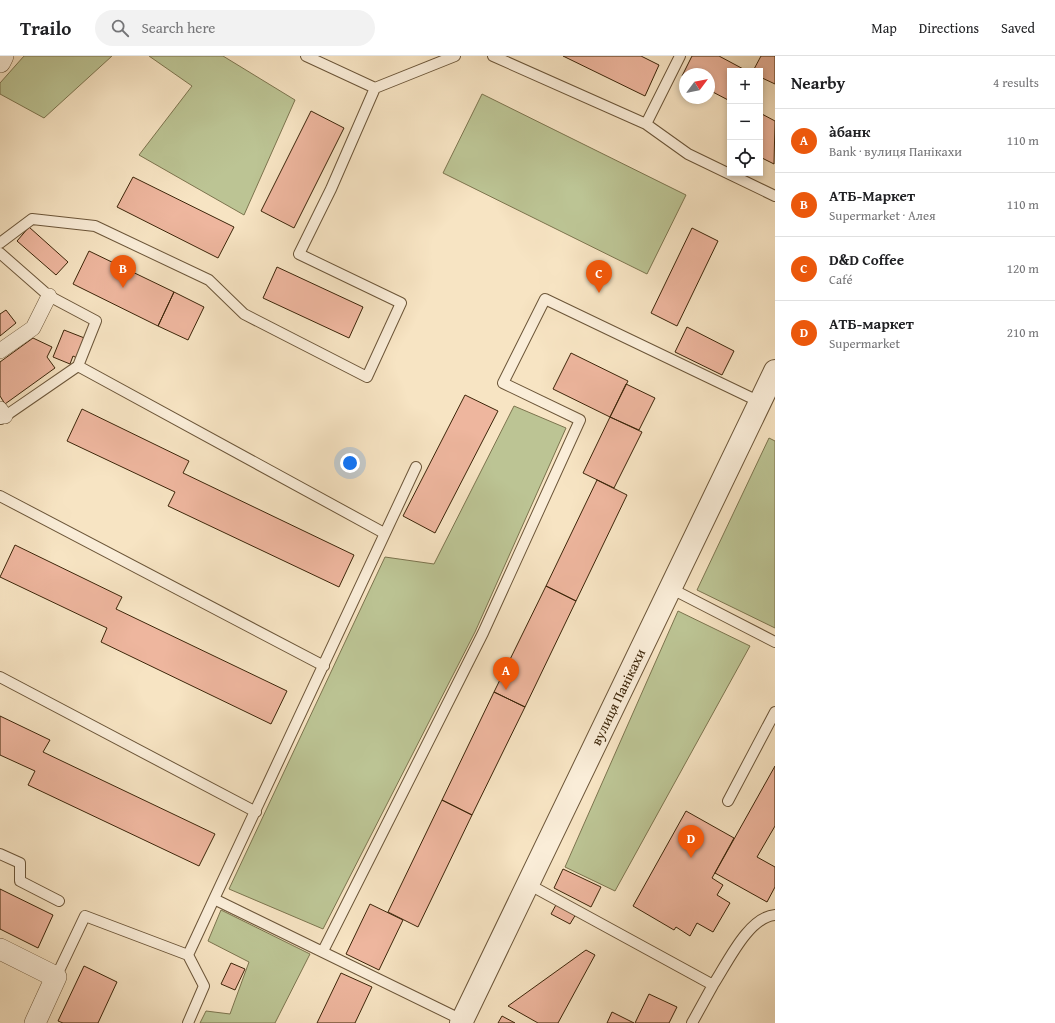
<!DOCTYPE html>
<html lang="en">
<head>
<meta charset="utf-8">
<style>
  body { margin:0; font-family:"Gentium Book Plus",serif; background:#f2f2f2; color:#202124 }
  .controls { position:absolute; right:12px; top:12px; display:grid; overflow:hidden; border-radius:0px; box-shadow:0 2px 6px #0003 }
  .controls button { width:36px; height:36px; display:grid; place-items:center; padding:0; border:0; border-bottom:1px solid #e0e0e0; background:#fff; color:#202124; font:20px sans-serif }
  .compass { position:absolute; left:679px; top:12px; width:36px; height:36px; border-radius:50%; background:#fff; box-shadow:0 2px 6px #0003; rotate:58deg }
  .you { position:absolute; left:350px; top:407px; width:14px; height:14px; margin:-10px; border:3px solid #fff; border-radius:50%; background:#1a73e8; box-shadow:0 0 0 6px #1a73e833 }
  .badge { display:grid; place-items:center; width:26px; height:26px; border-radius:50%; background:#ea580c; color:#fff; font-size:13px; font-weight:700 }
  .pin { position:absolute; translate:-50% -33px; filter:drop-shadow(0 1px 2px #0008) }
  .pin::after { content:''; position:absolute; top:21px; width:14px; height:12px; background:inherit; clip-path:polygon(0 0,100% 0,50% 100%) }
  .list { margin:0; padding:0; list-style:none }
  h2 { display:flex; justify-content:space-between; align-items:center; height:52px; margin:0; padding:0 16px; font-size:17px }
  h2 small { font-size:13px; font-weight:400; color:#757577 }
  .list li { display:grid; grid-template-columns:26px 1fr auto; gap:12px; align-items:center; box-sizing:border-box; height:64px; padding:0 16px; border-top:1px solid #e0e0e0 }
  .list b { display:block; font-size:15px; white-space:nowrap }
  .list p { margin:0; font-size:13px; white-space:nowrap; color:#757577 }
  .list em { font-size:13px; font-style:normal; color:#757577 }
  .icon { flex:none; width:22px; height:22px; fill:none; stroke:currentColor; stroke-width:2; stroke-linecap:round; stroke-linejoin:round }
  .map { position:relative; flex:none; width:775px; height:967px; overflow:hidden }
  header { display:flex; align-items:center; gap:24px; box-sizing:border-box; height:56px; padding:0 20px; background:#fff; border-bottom:1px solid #e0e0e0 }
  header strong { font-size:19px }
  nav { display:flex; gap:22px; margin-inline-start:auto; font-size:14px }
  .search { width:280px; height:36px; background:#f2f2f2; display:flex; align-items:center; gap:10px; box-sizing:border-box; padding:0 14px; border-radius:22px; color:#757577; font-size:15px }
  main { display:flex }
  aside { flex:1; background:#fff }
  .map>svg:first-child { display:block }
  .green { fill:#bcc494; stroke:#7c744e }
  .building { fill:#eeb69e; stroke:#3c2509 }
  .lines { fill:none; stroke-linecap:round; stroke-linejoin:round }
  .service-casing { stroke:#6b5538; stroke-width:12 }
  .pedestrian-casing { stroke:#6b5538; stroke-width:16 }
  .minor-casing { stroke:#6b5538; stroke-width:22 }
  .tertiary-casing { stroke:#6b5538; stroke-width:24 }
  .service { stroke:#faedd8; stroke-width:10 }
  .pedestrian { stroke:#faedd8; stroke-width:15 }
  .minor { stroke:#faedd8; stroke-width:21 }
  .tertiary { stroke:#faedd8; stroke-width:22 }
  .labels { text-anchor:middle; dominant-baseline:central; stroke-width:4; stroke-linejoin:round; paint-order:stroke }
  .street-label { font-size:14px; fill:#3c2509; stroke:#faedd8 }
</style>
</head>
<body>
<header>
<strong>Trailo</strong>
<div class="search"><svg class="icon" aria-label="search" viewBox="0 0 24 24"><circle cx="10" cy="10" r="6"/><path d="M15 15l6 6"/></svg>Search here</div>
<nav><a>Map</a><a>Directions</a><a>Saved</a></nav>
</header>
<main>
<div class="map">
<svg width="775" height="967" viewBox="0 0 775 967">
  <rect width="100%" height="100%" fill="#f7e4c3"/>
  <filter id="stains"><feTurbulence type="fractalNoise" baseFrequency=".005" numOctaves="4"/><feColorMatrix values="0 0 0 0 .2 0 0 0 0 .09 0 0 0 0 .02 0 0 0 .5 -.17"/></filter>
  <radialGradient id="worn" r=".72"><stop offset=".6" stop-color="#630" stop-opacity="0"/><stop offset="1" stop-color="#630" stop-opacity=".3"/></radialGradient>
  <path class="green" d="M24 0H112L44 62 0 38V27Z
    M149 0H223L295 44 244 159 139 99 192 30Z
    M482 38 686 139 647 218 443 117Z
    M514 350 566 372 475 576 323 873 229 833 385 501 434 508Z
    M769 382 775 385V572L697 534Z
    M678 555 750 590 615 835 565 811Z
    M221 854 310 898 275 967H200L206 955 230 958 249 906 208 885Z"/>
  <path class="building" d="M563 0H641L659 9 645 40Z
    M692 0H719L747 15H730V45L709 34V18H685V22L682 20Z
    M761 0H775V28L760 21V15H753Z
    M311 55 344 72 294 172 261 155Z
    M760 57 775 65 774 108 760 101Z
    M133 121 234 171 218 202 117 151Z
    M29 171 68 206 56 219 17 185Z
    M692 172 718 185 677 270 651 257Z
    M89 195 174 236 158 270 73 228Z
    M277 211 363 251 349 282 263 242Z
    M174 236 204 251 188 284 158 270Z
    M6 254 16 267 0 280V258Z
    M687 271 734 295 722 319 675 296Z
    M64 274 87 283 79 303 73 300 70 308 53 301Z
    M33 282 52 291 47 301 55 312 5 348 0 340V306Z
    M571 297 628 325 610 361 553 333Z
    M626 328 655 342 639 374 610 361Z
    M465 339 498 355 435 477 403 460Z
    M82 353 189 405 183 417 354 499 339 531 168 450 175 436 67 385Z
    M610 361 642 376 614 432 583 417Z
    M597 424 627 439 576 545 546 530Z
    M15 489 122 541 116 553 287 635 271 668 101 586 107 572 0 521Z
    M546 530 576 545 525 651 494 636Z
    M494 636 525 651 472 759 442 744Z
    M0 660 50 684 43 696 215 778 199 810 28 729 35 715 0 699Z
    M775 710V770L757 801 775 811V831L767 846 715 817Z
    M442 744 472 759 418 871 388 856Z
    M686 755 734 782 712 822 723 829 717 839 730 847 713 876 697 867 690 880 676 871 674 874 633 850Z
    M563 813 601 831 591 851 554 832Z
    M0 833 53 859 38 892 0 873Z
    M557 847 576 858 570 868 551 858Z
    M370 848 403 864 379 914 346 898Z
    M586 894 595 899 558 967H538L508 950Z
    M231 907 245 913 235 934 221 928Z
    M84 910 117 926 98 967H63L58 965Z
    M341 917 372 931 355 967H317Z
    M649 938 677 951 669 967H635Z
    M612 956 634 967H607Z
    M502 960 515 967H498Z"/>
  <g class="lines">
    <defs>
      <path id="service" d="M306 0 375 32 455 0
        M493 0 646 68 688 98 775 140
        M646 68 680 0
        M0 187 32 163 95 170 209 224 244 258 367 321 401 247 299 198 331 133 375 32
        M0 197 49 240 96 265 78 310
        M1 363 78 310 384 477
        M0 440 324 610
        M670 532 775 586
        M0 621 256 756
        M728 745 775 656
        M0 798 20 807V825L59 845
        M528 828 713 929C727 908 748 861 775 859
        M214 843 416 411
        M323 895 483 577 580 364 503 327 545 243 760 346
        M56 921 85 860 188 899 214 843 462 964
        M188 967 204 930 188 899
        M692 967 713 929"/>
      <path id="pedestrian" d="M0 295 33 272 49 240
        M0 353 5 360"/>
      <path id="minor" d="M0 6 3 0
        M0 893 56 921 35 967"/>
      <path id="tertiary" d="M461 967 775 315"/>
    </defs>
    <use href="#service" class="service-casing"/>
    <use href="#pedestrian" class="pedestrian-casing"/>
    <use href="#minor" class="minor-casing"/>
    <use href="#tertiary" class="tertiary-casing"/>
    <use href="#service" class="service"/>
    <use href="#pedestrian" class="pedestrian"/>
    <use href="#minor" class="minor"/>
    <use href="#tertiary" class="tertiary"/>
  </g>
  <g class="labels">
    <g class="street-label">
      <text transform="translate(618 641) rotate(-64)">вулиця Панікахи</text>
    </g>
  </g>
  <rect width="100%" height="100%" filter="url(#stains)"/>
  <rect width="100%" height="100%" fill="url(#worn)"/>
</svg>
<div class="controls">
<button>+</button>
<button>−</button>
<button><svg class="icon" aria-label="locate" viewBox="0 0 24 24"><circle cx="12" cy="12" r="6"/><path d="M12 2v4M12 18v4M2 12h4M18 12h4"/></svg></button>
</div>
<svg class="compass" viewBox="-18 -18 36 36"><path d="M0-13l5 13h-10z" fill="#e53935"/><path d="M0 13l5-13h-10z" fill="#757577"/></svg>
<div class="you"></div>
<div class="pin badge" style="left:506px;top:634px">A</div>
<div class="pin badge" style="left:123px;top:232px">B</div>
<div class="pin badge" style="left:599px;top:237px">C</div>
<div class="pin badge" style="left:691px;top:802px">D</div>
</div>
<aside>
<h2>Nearby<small>4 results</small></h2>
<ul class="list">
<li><span class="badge">A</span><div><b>а̀банк</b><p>Bank · вулиця Панікахи</p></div><em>110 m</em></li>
<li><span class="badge">B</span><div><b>АТБ-Маркет</b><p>Supermarket · Алея</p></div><em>110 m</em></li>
<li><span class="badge">C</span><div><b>D&amp;D Coffee</b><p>Café</p></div><em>120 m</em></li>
<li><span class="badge">D</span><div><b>АТБ-маркет</b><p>Supermarket</p></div><em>210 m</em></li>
</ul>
</aside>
</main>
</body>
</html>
